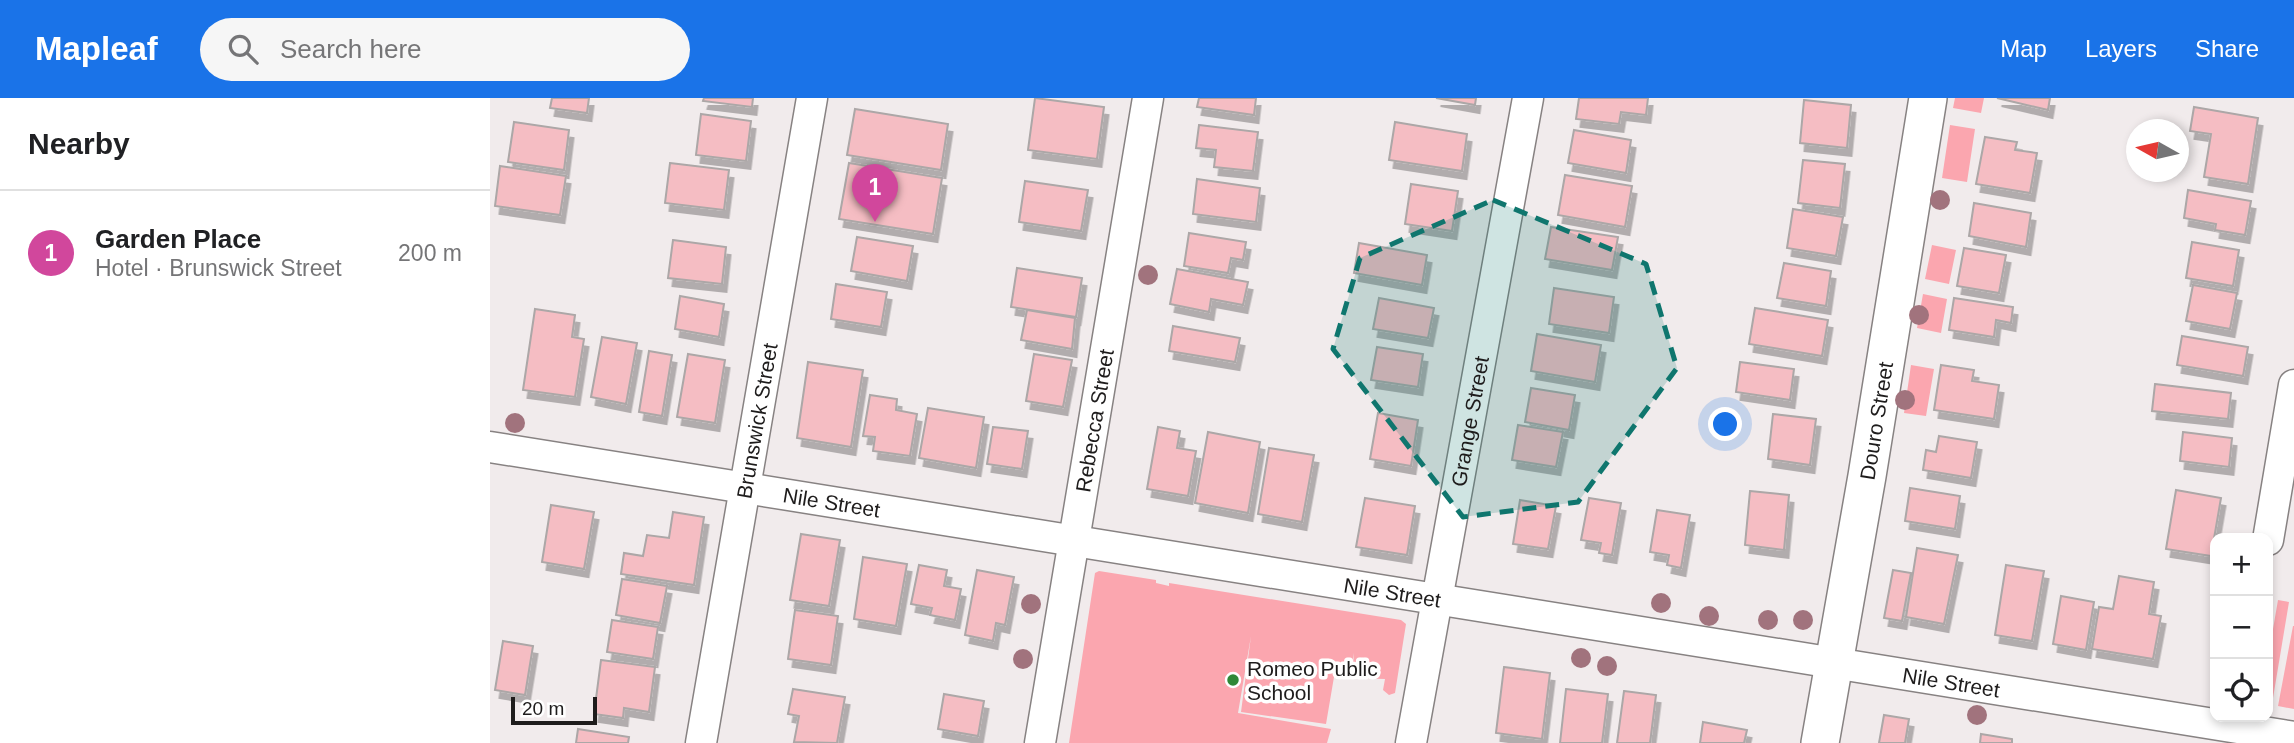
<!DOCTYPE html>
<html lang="en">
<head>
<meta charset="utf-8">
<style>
  body { margin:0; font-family:Arial,sans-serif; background:#f6f6f6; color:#202124 }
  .controls { position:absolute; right:21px; bottom:21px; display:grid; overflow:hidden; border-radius:14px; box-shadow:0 4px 10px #0003 }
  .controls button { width:63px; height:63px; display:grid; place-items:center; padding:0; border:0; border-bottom:2px solid #e0e0e0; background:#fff; color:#202124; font:35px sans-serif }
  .compass { position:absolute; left:1636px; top:21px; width:63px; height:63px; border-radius:50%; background:#fff; box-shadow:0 4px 10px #0003; rotate:278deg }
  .scale { position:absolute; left:21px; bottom:18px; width:86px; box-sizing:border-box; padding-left:7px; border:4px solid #1e1c1c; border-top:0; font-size:19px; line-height:24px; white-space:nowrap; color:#1e1c1c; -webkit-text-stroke:5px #fff; paint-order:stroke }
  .you { position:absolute; left:1236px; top:327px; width:24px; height:24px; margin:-18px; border:5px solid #fff; border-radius:50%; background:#1a73e8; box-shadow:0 0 0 10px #1a73e833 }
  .badge { display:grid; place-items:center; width:46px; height:46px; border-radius:50%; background:#1a73e8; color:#fff; font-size:23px; font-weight:700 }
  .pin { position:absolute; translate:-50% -58px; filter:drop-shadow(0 2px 4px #0008) }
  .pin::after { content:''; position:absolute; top:37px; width:24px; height:21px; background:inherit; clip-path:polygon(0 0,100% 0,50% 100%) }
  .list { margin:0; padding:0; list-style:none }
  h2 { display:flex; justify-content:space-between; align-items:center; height:91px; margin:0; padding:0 28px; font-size:30px }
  h2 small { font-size:23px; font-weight:400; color:#757577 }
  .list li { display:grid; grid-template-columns:46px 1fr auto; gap:21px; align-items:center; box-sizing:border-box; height:126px; padding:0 28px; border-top:2px solid #e0e0e0 }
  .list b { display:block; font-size:26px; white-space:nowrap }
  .list p { margin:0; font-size:23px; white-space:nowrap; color:#757577 }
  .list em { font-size:23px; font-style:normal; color:#757577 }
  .icon { flex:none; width:38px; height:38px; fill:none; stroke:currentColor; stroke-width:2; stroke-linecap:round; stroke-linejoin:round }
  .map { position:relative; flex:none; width:1804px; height:645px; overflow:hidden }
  header { display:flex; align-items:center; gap:42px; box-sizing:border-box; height:98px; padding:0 35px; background:#1a73e8; color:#fff }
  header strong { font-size:33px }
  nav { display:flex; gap:38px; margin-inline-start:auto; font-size:24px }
  .search { width:490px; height:63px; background:#f6f6f6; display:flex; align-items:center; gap:18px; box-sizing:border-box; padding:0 24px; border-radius:38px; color:#757577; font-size:26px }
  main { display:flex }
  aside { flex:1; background:#fff }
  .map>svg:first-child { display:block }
  .green { fill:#fba6af }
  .building { fill:#f5bdc3; stroke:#aca7a7; stroke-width:2; filter:url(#shadow) }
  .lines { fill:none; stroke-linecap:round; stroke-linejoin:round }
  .minor-casing { stroke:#878282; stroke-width:33 }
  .tertiary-casing { stroke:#878282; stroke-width:40 }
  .minor { stroke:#fff; stroke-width:30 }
  .tertiary { stroke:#fff; stroke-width:37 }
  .tree { fill:#a1737d }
  .marked { fill:#0f766e; fill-opacity:0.2; stroke:#0f766e; stroke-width:5; stroke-dasharray:14 9; stroke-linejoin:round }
  .poi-dot { fill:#2f8736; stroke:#fff; stroke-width:2.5 }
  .labels { text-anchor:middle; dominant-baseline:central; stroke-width:7; stroke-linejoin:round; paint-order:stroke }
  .street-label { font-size:21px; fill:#1e1c1c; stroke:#fff }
  .poi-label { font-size:21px; fill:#1e1c1c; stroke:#fff; text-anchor:start }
</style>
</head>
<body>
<header>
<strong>Mapleaf</strong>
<div class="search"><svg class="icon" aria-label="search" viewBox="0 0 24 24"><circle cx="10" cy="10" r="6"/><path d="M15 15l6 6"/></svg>Search here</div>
<nav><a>Map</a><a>Layers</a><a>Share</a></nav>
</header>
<main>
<aside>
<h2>Nearby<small></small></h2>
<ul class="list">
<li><span class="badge" style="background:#d1479c">1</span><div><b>Garden Place</b><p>Hotel · Brunswick Street</p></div><em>200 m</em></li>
</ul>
</aside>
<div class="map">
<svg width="1804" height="645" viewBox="0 0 1804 645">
  <defs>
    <filter id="shadow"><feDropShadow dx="4.5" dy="8" stdDeviation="0" flood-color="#0004"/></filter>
  </defs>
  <rect width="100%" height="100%" fill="#f1ebec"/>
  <path class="green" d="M1465 0H1494L1491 15 1463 10Z
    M1460 27 1485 31 1477 84 1452 80Z
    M1442 147 1466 152 1459 186 1435 181Z
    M1433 196 1457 201 1451 235 1427 230Z
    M1421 267 1444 271 1436 318 1414 315Z
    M609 473 666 482V485L679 488V485L911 522 916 526 905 595 899 597 893 592 895 581 862 580 864 555 860 576 844 579 836 626 751 614 761 538 748 615 841 631 837 645H579L605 475Z
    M1788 502 1799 504 1782 606H1778V560Z
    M1803 528H1804V611L1788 608Z"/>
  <path class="building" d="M62 0H99L97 15 60 10Z
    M214 0H263L262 9 213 3Z
    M545 0 614 9 607 61 538 52Z
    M709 0H766L764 17 707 9Z
    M946 0H986L985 7Z
    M1089 0H1158L1156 17 1131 14 1129 26 1086 21Z
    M1507 0H1560L1558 12Z
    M1314 2 1361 7 1357 50 1310 45Z
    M1704 9 1768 20 1758 86 1714 79 1721 36 1700 33Z
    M365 11 458 26 451 72 357 57Z
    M211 16 261 23 256 63 206 57Z
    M24 24 79 32 74 72 18 64Z
    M905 24 977 36 972 73 899 62Z
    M709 27 768 34 763 73 724 69 726 52 706 50Z
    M1084 32 1141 42 1136 75 1078 65Z
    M1495 39 1527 44 1525 52 1547 55 1540 95 1486 86Z
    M1313 62 1355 66 1350 110 1308 105Z
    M180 65 239 72 234 112 175 105Z
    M359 65 452 80 443 136 349 121Z
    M10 68 76 78 70 117 5 108Z
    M1075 77 1142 88 1135 129 1068 117Z
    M707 81 770 90 766 124 703 116Z
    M535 83 598 92 591 133 529 124Z
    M921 86 968 93 962 133 915 126Z
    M1698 92 1761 103 1755 137 1725 132 1726 126 1694 120Z
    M1484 105 1541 115 1536 149 1479 138Z
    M1303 111 1353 119 1346 158 1297 150Z
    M1061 129 1128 139 1122 172 1055 161Z
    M699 135 756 144 753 162 741 160 738 175 694 168Z
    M367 139 423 148 417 183 361 173Z
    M183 142 236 149 232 186 178 180Z
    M1702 144 1749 152 1743 188 1696 180Z
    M869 145 937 157 932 187 864 175Z
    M1474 150 1516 157 1509 195 1467 188Z
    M1294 165 1341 173 1336 208 1287 200Z
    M527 170 592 180 586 219 521 209Z
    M687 171 758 184 753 207 721 201 719 214 680 206Z
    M346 186 397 194 391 229 341 221Z
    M1703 187 1747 195 1740 231 1696 223Z
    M1064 190 1124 199 1119 235 1059 226Z
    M190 198 234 206 229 239 185 231Z
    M889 200 944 210 938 240 883 231Z
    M1464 200 1523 209 1521 225 1506 222 1504 239 1459 232Z
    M1265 210 1338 222 1332 258 1259 246Z
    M45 211 85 217 82 239 94 241 85 299 33 292Z
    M537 212 585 220 582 251 531 242Z
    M683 228 750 240 745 264 679 253Z
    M1047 236 1111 247 1105 284 1041 273Z
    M1692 238 1758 249 1753 278 1687 267Z
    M112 239 147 245 136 306 101 299Z
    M887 249 933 256 928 289 881 282Z
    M159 253 182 257 172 318 149 314Z
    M198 256 235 262 225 325 187 319Z
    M544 256 582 262 573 309 536 303Z
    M318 264 373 272 361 349 307 340Z
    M1250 264 1304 271 1300 302 1246 294Z
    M1451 267 1484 272 1482 283 1509 287 1504 321 1444 312Z
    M1665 286 1741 295 1738 321 1662 313Z
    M1041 290 1085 297 1079 332 1035 324Z
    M380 297 407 301 406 312 427 316 420 358 383 353 385 339 373 338Z
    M438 310 494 319 486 370 429 360Z
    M888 315 928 322 921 368 880 361Z
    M1283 316 1326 321 1320 367 1278 361Z
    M1028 327 1073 334 1066 369 1022 362Z
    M503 329 538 333 532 371 497 366Z
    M668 329 690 333 687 350 706 353 698 398 657 391Z
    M718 334 770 344 758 415 705 405Z
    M1693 334 1742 340 1739 369 1690 363Z
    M1449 338 1487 344 1481 380 1433 372 1436 352 1446 354Z
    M779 350 824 357 812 424 768 416Z
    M1420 390 1470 398 1465 431 1415 423Z
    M1686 392 1731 400 1721 458 1676 451Z
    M1260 393 1299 397 1294 452 1255 447Z
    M875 400 925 408 917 457 866 449Z
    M1099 400 1131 405 1122 457 1109 455 1111 445 1091 442Z
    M1030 402 1066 408 1058 451 1023 446Z
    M61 407 104 414 94 471 52 464Z
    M1167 412 1200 417 1191 470 1177 467 1179 457 1160 454Z
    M183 414 214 419 204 487 131 476 134 455 153 458 157 437 179 440Z
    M311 436 350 442 339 508 300 502Z
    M1427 450 1468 457 1454 526 1416 519Z
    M373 459 417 466 406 528 364 521Z
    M429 467 457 472 454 488 471 491 465 522 440 517 442 510 421 506Z
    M1516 467 1554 473 1542 543 1505 537Z
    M487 472 524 479 515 527 506 525 503 543 475 537Z
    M1403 472 1421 475 1412 523 1394 520Z
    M1629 478 1664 484 1659 516 1671 518 1663 561 1602 551 1609 509 1623 511Z
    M132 481 177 488 170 525 126 517Z
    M1571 498 1604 504 1596 552 1563 546Z
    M305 512 348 518 341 567 298 561Z
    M122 522 168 529 163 561 117 554Z
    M13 543 43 548 35 597 5 592Z
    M111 562 165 569 159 614 134 610 133 620 104 616Z
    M1014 569 1060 575 1052 641 1006 635Z
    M303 591 355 599 347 645 304 644 309 618 298 616Z
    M1076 591 1118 596 1112 645H1070Z
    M1134 593 1166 597 1160 645H1127Z
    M454 596 494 603 488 638 448 631Z
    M1394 617 1419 621 1415 645H1389Z
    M1213 624 1257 632 1254 645H1210Z
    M88 631 139 639 138 645H86Z
    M1491 636 1522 641V645H1490Z"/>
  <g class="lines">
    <defs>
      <g id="minor">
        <path id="s1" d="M0 349 1804 639"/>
        <path d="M1778 442 1804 287"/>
        <path id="s2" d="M211 645 322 0"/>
        <path id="s3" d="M550 645 658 0"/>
        <path id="s4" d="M921 645 1038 0"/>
      </g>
      <g id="tertiary">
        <path id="s5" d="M1330 645 1377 378 1438 0"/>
      </g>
    </defs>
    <use href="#minor" class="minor-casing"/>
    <use href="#tertiary" class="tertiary-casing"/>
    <use href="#minor" class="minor"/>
    <use href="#tertiary" class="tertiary"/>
  </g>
  <g class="tree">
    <circle cx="1450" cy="102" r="10"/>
    <circle cx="658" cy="177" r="10"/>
    <circle cx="1429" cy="217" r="10"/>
    <circle cx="1415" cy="302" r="10"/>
    <circle cx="25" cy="325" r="10"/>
    <circle cx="1171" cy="505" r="10"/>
    <circle cx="541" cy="506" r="10"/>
    <circle cx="1219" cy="518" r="10"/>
    <circle cx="1278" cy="522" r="10"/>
    <circle cx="1313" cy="522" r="10"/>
    <circle cx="1091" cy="560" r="10"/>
    <circle cx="533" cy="561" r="10"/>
    <circle cx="1117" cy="568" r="10"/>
    <circle cx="1487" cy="617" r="10"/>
  </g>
  <path class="marked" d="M1003 102 1156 166 1187 270 1088 404 973 419 843 251 870 160Z"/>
  <circle class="poi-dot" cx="743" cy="582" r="7"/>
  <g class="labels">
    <g class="street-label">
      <text stroke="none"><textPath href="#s2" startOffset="327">Brunswick Street</textPath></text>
      <text stroke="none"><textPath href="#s3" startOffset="327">Rebecca Street</textPath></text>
      <text stroke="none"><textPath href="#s4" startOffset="327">Grange Street</textPath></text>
      <text stroke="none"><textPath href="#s5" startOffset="327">Douro Street</textPath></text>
      <text stroke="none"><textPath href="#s1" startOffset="346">Nile Street</textPath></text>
      <text stroke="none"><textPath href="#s1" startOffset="914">Nile Street</textPath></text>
      <text stroke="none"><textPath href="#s1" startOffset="1480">Nile Street</textPath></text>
    </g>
    <g class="poi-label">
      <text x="757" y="570">Romeo Public<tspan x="757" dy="24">School</tspan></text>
    </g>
  </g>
</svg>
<div class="controls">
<button>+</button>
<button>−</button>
<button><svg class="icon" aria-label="locate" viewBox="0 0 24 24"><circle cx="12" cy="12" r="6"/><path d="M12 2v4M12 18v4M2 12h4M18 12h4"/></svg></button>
</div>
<svg class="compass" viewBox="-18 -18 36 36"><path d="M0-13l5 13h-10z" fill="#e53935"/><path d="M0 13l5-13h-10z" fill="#757577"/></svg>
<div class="scale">20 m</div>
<div class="you"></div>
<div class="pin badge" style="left:385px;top:124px;background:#d1479c">1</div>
</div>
</main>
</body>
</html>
